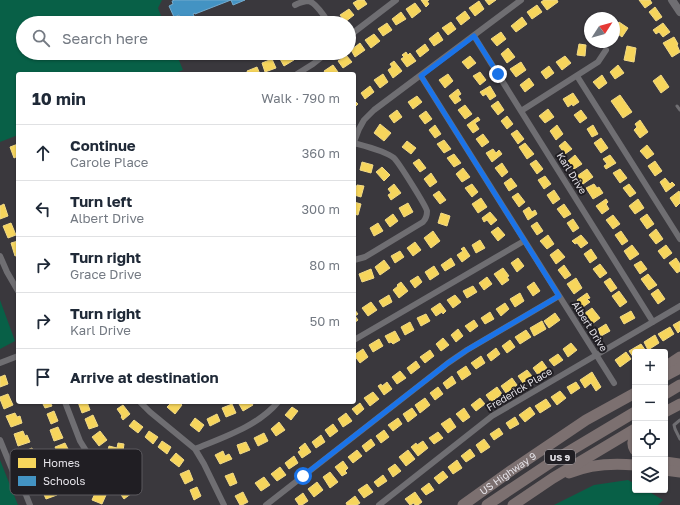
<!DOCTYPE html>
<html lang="en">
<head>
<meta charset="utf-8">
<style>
  body { margin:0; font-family:"Golos Text",sans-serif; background:#f2f2f3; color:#1f2937 }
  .controls { position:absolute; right:12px; bottom:12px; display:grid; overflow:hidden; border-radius:4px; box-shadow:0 1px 3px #0004 }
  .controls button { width:36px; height:36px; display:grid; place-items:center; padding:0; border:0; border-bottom:1px solid #e0e1e3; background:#fff; color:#1f2937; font:20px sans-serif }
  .compass { position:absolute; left:584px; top:12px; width:36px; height:36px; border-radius:50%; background:#fff; box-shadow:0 1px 3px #0004; rotate:54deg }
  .stop { position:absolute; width:12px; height:12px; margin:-9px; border:3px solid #1a73e8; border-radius:50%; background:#fff }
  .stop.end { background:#1a73e8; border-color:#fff; box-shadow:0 1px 4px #0008 }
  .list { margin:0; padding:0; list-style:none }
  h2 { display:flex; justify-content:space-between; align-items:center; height:52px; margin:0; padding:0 16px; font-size:17px }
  h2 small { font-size:13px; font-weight:400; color:#747a83 }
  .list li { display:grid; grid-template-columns:26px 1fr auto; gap:12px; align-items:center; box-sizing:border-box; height:56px; padding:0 16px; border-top:1px solid #e0e1e3 }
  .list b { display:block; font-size:15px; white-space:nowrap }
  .list p { margin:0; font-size:13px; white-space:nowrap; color:#747a83 }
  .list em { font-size:13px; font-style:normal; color:#747a83 }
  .icon { flex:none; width:22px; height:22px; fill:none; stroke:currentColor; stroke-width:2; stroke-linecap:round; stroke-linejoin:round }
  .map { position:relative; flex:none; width:680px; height:505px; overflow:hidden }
  .search { position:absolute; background:#fff; box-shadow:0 1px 3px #0004; left:16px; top:16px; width:340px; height:44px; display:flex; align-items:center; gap:10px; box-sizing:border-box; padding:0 14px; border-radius:22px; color:#747a83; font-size:15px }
  .panel { position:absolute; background:#fff; box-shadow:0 1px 3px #0004; left:16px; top:72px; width:340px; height:332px; border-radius:4px }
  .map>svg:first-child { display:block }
  .green { fill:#086047 }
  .homes { fill:#f6d55c; stroke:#f1d986 }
  .schools { fill:#4393c3; stroke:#74abce }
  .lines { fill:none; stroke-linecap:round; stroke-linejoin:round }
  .service { stroke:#6f6e72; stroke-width:3 }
  .minor { stroke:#6f6e72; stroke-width:6 }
  .tertiary { stroke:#6f6e72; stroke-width:8 }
  .trunk { stroke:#7c7070; stroke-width:11 }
  .route { stroke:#1a73e8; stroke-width:5 }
  .labels { text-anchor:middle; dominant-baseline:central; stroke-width:4; stroke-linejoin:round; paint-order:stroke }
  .shield { fill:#201e23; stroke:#aaa8ae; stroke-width:1 }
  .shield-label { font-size:9px; font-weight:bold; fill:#e5e3e9 }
  .street-label { font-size:10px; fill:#e5e3e9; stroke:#201e23 }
  .key { fill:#201e23; stroke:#5b595e; stroke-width:1 }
  .key-label { font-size:11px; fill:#e5e3e9 }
</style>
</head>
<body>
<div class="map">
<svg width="680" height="505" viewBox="0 0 680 505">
  <rect width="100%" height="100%" fill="#3a383d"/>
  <path class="green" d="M0 0H162L158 8 164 23H23V53H176L183 70 173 74H18V135L0 142Z
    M0 300 15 341 0 349Z
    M0 460 18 505H0Z
    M628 480 635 484V490H646L663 500 658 505H554L594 485Z"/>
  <path class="homes" d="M358 0H364L367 4 358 10 353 3Z
    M421 0H429L427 1 429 4 426 7Z
    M485 0H496L489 5Z
    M544 0H557L558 2 547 10 541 2Z
    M639 0H650L652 3 645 8Z
    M479 1 484 9 475 16 469 8Z
    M415 3 421 11 412 18 406 9Z
    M537 5 542 12 532 19 527 12Z
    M655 7 662 17 656 21 649 12Z
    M349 9 354 15 345 22 340 15Z
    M465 11 470 18 461 25 456 18Z
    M401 12 406 19 396 25 392 19Z
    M522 17 527 24 516 32 511 26Z
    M451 22 456 29 448 35 442 28Z
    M619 22 628 28 622 37 614 31V28Z
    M387 23 392 30 383 36 378 29Z
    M663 23 670 32 663 37 659 32 656 34 653 30Z
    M438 32 443 40 434 46 429 39Z
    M501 32 506 39 497 46 491 39Z
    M374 34 380 41 371 48 365 40Z
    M674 37 678 44 677 45 680 52 672 57 663 43Z
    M360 43 365 50 355 57 351 50Z
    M425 44 429 50 420 57 416 51Z
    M579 44 586 45 585 56 577 55Z
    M627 46 636 48 634 62 624 60Z
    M508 48 515 57 507 63 501 54Z
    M406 52 408 55 410 53 416 61 407 67 401 59 404 57 402 55Z
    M290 53 294 60 284 66 280 59Z
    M346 55 352 62 343 68 338 61Z
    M470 56 476 63 468 69 462 62Z
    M565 56 571 63 562 70 556 62Z
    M272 59 276 68 265 72 262 63Z
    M394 61 402 71 393 78 388 70 392 67 390 64Z
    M521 62 526 70 516 77 510 69Z
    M333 65 338 72 334 74H326L324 71Z
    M618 65 624 73 615 79 610 72Z
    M549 66 554 73 546 79 541 72Z
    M257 67 260 74H248L247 71Z
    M480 72 486 80 480 85 473 76Z
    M383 74 388 82 380 88 374 80Z
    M448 74 453 81 445 88 439 80Z
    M602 75 607 83 599 89 593 82Z
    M661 75 669 87 661 93 653 81Z
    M529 78 534 85 525 92 520 85Z
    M370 86 374 92 365 99 361 93Z
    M490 86 496 96 490 100 486 94 483 96 480 92Z
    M458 89 461 94 458 96 461 100 455 104 449 96Z
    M573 93 579 102 573 106 572 104 568 107 563 99Z
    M620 95 632 112 623 118 611 101Z
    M417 96 422 102 413 109 408 102Z
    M354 100 358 104 354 108Z
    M498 101 504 110 498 115 491 106Z
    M465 105 472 114 465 119 458 110Z
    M548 109 554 117 545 123 539 116Z
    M397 110 402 117 394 123 389 116Z
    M581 110 587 118 580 123 574 115Z
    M426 111 432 119 425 124 419 116Z
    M507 116 513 124 507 129 501 121Z
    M478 117 480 120 475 123 479 129 473 133 467 125Z
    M640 120 648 132 640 138 634 130 637 127 635 124Z
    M380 124 391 133 384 141 374 133Z
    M435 125 441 134 435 138 429 130Z
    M557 125 563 134 556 140 550 131Z
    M593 125 598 134 592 137 587 129Z
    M517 130 524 139 518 144 511 134Z
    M483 134 489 142 482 147 476 139Z
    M601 138 608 148 601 153 594 143Z
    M444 140 451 149 444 153 437 144Z
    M407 141 416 148 411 154 402 147Z
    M565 141 572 149 565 154 559 146Z
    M525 143 534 154 527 159 519 147Z
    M18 144V156L14 158 10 147Z
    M647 145 654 154 647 159 640 151Z
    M493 149 496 153 499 150 502 154 492 162 486 153Z
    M454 154 461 163 454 167 447 158Z
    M575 155 582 164 574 169 568 161Z
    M610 155 616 163 606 169 604 166 607 164 603 159Z
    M419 159 426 168 420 172 413 163Z
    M536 160 543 169 537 174 530 164Z
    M655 161 662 171 655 176 648 166Z
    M362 162 373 165 371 173 360 170Z
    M502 163 508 172 502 177 495 168Z
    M382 167 390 175 384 181 376 172Z
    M463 168 470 177 462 182 456 174Z
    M587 169 593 177 583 184 577 176Z
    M620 169 627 178 620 183 613 173Z
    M431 173 437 182 430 187 424 179Z
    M545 176 551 184 544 189 538 180Z
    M511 178 517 186 509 191 504 183Z
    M665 178 670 184 672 182 675 185 666 192 660 182Z
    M394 184 401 193 391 200 388 195 391 193 388 189Z
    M472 184 478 192 472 197 465 188Z
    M594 184 597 188 599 187 603 193 593 199 586 188Z
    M629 184 636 193 630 197 623 188Z
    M357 185 364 186 361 197 354 195Z
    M554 190 560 199 553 204 547 195Z
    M439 191 446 200 440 204 433 195Z
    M679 191 680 193V203L676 207 670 198Z
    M518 193 525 202 519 207 512 197Z
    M481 198 487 207 478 213 472 204Z
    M606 199 608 202 606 204 609 209 602 214 596 206Z
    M638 199 644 208 635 214 629 206Z
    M354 202 361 204 358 215 354 214Z
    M408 203 413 212 404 217 399 208Z
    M4 204 8 216 0 219V206Z
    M564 204 571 214 564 218 557 209Z
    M529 207 532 212 535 210 537 214 528 220 523 211Z
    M490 212 497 220 491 225 487 220 484 222 482 218Z
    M441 213 450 216 447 226 438 223Z
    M393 214 398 221 390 227 385 220Z
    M647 214 654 224 647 229 640 219Z
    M613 215 620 224 613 229 606 220Z
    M573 219 579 228 573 232 567 223Z
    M537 222 543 231 537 235 531 226Z
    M11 223 16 235 8 238 3 226Z
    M378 223 383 231 374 236 370 228Z
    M498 227 505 235 498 241 491 232Z
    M656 229 663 239 656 244 649 235Z
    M433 231 440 241 431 248 424 238Z
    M621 231 628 241 622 245 615 235Z
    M548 235 554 244 547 249 540 241Z
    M581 235 588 243 581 248 577 243 575 244 572 241Z
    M480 240 485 248 476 253 472 245Z
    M18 241V255L15 256 11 243Z
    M415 242 421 250 413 256 407 248Z
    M632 245 639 254 630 260 624 251Z
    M666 245 672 253 664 259 658 251Z
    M464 247 470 256 462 262 457 255 463 251 461 249Z
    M558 249 565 257 556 264 550 255Z
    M591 249 597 258 590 263 584 254Z
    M400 251 404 257 395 263 391 256Z
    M451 258 455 265 445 271 441 265Z
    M518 258 524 266 517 272 511 263Z
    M676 258 680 264V271L677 273 669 263Z
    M384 260 390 268 380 275 375 267Z
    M641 261 647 269 640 274 634 265Z
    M600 264 607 273 600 278 593 269Z
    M564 265 571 275 565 279 558 270Z
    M434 266 439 274 430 280 425 272Z
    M503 268 509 276 507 277 509 280 502 285 494 274Z
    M371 269 374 278 362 282 359 274Z
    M648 274 657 285 649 290 641 279Z
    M418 276 422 282 415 288 410 281Z
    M487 277 492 284 484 290 479 283Z
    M576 278 582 288 574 294 567 284Z
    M610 278 617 288 611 292 604 282Z
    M401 282 408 291 399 298 393 290 398 286 397 285Z
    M534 282 540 291 533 296 527 287Z
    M473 286 477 292 467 298 463 291Z
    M658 289 665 299 658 304 651 294Z
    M619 291 627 302 620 307 612 296Z
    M520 293 524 301 515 307 510 299Z
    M587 293 590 298 587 299 590 302 583 307 577 300Z
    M389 295 392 302 383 307 379 301Z
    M455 295 461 302 453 308 447 300Z
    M371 302 377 310 368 316 362 308Z
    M440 303 446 311 443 314 442 312 436 316 431 309Z
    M505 303 509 309 501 316 496 309Z
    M592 308 600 318 592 324 585 313Z
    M354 309 358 314 355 316 358 320 354 323Z
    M631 311 635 318 624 324 620 317Z
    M490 312 494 319 485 324 481 318Z
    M555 313 560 320 549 328 544 321Z
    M426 314 430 321 421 326 417 318Z
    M474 320 478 326 470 332 465 326Z
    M542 321 546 329 534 336 530 328Z
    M680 321V331L678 333 673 325Z
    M410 322 414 330 405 335 401 327Z
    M606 324 610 331 601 336 598 329Z
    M670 327 674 334 663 341 658 334Z
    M458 329 463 336 456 342 451 335Z
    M526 330 531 337 520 344 515 337Z
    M395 331 400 340 393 344 391 342 389 343 385 336Z
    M655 335 659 343 648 350 644 342Z
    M443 338 449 345 441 351 436 344Z
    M379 339 383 346 373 352 369 345Z
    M510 340 515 347 507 353 502 346Z
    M571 343 577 350 568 357 563 349Z
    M641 344 646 351 644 352H635V358H634L629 351Z
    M496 348 500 354 491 361 487 355Z
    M363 349 368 357 360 363 354 355Z
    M430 350 434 356 425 363 420 357Z
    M626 352 631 359 620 367 615 360Z
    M558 354 563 360 554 366 549 360Z
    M481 356 485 363 476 369 471 363Z
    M416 361 420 367 411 374 407 368Z
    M542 361 547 368 538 375 533 368Z
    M466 366 471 374 462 380 457 372Z
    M527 370 532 376 523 383 518 376Z
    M400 371 406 378 397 384 392 377Z
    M592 372 601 387 596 391 591 383 585 388 580 380Z
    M5 375 8 384 0 387V377Z
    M452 376 456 383 447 389 443 383Z
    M512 378 517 385 506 393 501 386Z
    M387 382 392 389 384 395 378 386 381 384 382 386Z
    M576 382 580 388 571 394 567 387Z
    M438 387 443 394 435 400 430 393Z
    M497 387 502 394 491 402 486 395Z
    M560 391 566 398 557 405 551 397Z
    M373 392 379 399 370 406 364 398Z
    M8 394 13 405 4 409 0 399V397Z
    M425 398 430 405 420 413 415 405Z
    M480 398 485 404 476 411 471 405Z
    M546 399 551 406 540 413 535 406Z
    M42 402H50L52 406 45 408Z
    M78 402H87L90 410 82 413Z
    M172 402H179L182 405 175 414 167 407Z
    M242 402H251L253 405 243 411 239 404Z
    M360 403 364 409 357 415 352 409Z
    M232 404 236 413 226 417 222 408Z
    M123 405 130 414 123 420 121 417 122 416 117 409Z
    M292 407 298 411 291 420 285 415Z
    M530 407 535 414 525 422 519 415Z
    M412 408 417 415 408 422 403 414Z
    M464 408 470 417 463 422 456 414Z
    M54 411 58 421 51 424 47 414Z
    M15 413 17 417 20 416 22 423 11 427 6 416Z
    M346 413 352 421 343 427 338 419Z
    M217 414 220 421 210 426 207 419Z
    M93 415 98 426 89 429 85 419Z
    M515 417 519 424 510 429 506 423Z
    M195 418 204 425 199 432 190 425Z
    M398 418 402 424 393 431 388 425Z
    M450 418 456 427 448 433 441 424Z
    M134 420 143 427 138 433 129 426Z
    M279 422 285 430 276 436 271 429Z
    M333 424 338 431 330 437 325 430Z
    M58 427 63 438 54 441 50 430Z
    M499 428 503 434 494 440 490 434Z
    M384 430 389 437 381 443 376 436Z
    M23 431 25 436 27 435 30 442 18 446 14 434Z
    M100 431 107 440 99 446 92 437Z
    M149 431 158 437 153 444 145 437Z
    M438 432 443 438 434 444 429 438Z
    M264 433 268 441 258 446 254 438Z
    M321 435 325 442 316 448 312 442Z
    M371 439 375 445 366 452 362 446Z
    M484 439 490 447 481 453 476 445Z
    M162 441 171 447 167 454 158 447Z
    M423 441 428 448 418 456 411 447 416 443 417 445Z
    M246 442 250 450 240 454 237 445Z
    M65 443 71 455 61 460 55 447Z
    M118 443 124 444 123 451 121 450 119 457 107 454 109 446 117 448Z
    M305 443 311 452 302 458 298 452 301 450 299 448Z
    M32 448 35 454 32 456 34 461 25 465 20 453Z
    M470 449 475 456 466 462 461 456Z
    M357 450 362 456 353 463 348 457Z
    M408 450 415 459 406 466 399 457Z
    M223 451 225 456 229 454 232 459 220 464 215 455Z
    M176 453 184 460 179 467 170 460Z
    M294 456 298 463 289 469 285 463Z
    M457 460 462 468 453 474 448 467Z
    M343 461 348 468 345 471 347 473 342 476 335 467Z
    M395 464 401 471 393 477 388 469Z
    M280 467 286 475 277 481 271 474Z
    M189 470 193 480 185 484 180 474Z
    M443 471 448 477 439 484 434 478Z
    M330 472 338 482 330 488 323 477Z
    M233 473 237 483 230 486 225 476Z
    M383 475 387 481 378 487 374 482Z
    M264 477 270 485 261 491 255 483Z
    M317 482 323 490 314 497 308 489Z
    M131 483 136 490 124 499 119 492Z
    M429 483 434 490 426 495 421 489Z
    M50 484 52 489 54 488 57 495 46 499 41 488Z
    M367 484 373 492 364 498 358 490Z
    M197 487 201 496 194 500 190 490Z
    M96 491 106 495 102 504 92 500Z
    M243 492 248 502 242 505H240L235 496Z
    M415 492 422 502 418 505H415L414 503 410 505 405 499Z
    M303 493 308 501 302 505H299L295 499Z
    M355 496 360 503 357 505H347L346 503Z"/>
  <path class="schools" d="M175 0H245L233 5 231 0 195 14V13L193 14 194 16 181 21 179 15 174 17 169 6 173 4 172 1Z"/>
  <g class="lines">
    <path class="service" d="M677 106 680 110
      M680 420 674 425 675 429 680 439"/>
    <path class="minor" d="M295 5C299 3 304 1 309 1 316 3 325 17 329 23
      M349 36 396 0
      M474 36 653 322
      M297 74 313 64 327 53
      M421 76 614 383
      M577 76 680 239
      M521 111 598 62 606 50
      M354 142 359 129 364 120 374 110 521 0
      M354 143C365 146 386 151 394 158 399 163 426 206 427 211 427 215 425 220 423 222L365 257 354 260
      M0 256 7 272 18 291
      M354 340 524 241
      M0 363 18 356
      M65 402 80 441 85 449 98 469 101 473 111 475
      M140 402 150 412 195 449 204 464 224 505
      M0 440 16 479 26 495 30 505
      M195 449C224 437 258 426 278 402
      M266 505 448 363 467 350 559 296
      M379 505 492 416 680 306"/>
    <path class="tertiary" d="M672 0 680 12"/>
    <g class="trunk">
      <path d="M665 367 680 357"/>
      <path d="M665 376 680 368"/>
      <path d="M665 394 680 385"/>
      <path d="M665 412 680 404"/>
      <path d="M635 436C632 441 632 445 635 450"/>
      <path d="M665 462 680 464"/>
      <path d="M665 470 680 472"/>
      <path d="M569 473C590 464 613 463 635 465"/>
      <path id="s1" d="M463 505 512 470 586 420 635 393"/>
      <path d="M487 505 553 461 635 412"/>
      <path d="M513 505 553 478 635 429"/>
    </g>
  </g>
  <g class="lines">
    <path class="route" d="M303 476 448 363 467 350 559 296 421 76 474 36 498 74"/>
  </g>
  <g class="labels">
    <rect class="shield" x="545" y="450" width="30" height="14" rx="3"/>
    <g class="shield-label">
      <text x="560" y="457">US 9</text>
    </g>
    <g class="street-label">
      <text transform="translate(572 173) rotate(58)">Karl Drive</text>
      <text transform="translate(590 326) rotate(58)">Albert Drive</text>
      <text transform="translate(519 389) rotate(-31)">Frederick Place</text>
      <text stroke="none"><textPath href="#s1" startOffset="55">US Highway 9</textPath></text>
    </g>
  </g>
  <rect x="10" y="449" width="132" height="46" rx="6" class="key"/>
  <rect x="18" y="458" width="18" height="10" fill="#f6d55c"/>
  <rect x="18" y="476" width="18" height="10" fill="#4393c3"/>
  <g class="key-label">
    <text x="43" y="467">Homes</text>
    <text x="43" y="485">Schools</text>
  </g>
</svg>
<div class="controls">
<button>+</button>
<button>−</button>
<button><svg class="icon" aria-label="locate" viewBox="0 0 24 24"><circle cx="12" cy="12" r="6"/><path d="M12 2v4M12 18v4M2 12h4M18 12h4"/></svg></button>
<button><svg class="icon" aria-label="layers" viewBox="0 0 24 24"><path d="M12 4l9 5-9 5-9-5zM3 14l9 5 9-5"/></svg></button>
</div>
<svg class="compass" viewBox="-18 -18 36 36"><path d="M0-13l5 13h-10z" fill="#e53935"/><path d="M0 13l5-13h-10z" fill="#747a83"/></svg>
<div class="stop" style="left:303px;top:476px"></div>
<div class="stop end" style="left:498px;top:74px"></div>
<div class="search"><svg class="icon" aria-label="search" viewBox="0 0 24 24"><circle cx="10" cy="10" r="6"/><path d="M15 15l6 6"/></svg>Search here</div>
<section class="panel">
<h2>10 min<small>Walk · 790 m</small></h2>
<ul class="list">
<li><svg class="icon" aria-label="ahead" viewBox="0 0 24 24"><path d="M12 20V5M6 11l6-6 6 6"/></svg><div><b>Continue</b><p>Carole Place</p></div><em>360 m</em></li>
<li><svg class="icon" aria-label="left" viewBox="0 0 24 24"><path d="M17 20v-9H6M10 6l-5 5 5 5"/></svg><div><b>Turn left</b><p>Albert Drive</p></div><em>300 m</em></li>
<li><svg class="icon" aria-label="right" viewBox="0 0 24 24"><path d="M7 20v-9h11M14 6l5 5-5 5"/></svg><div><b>Turn right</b><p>Grace Drive</p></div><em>80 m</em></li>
<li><svg class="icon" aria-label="right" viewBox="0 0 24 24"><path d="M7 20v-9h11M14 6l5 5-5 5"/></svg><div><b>Turn right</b><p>Karl Drive</p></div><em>50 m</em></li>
<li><svg class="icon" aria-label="arrive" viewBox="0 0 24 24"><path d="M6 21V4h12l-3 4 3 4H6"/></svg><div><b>Arrive at destination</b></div></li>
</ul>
</section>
</div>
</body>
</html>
